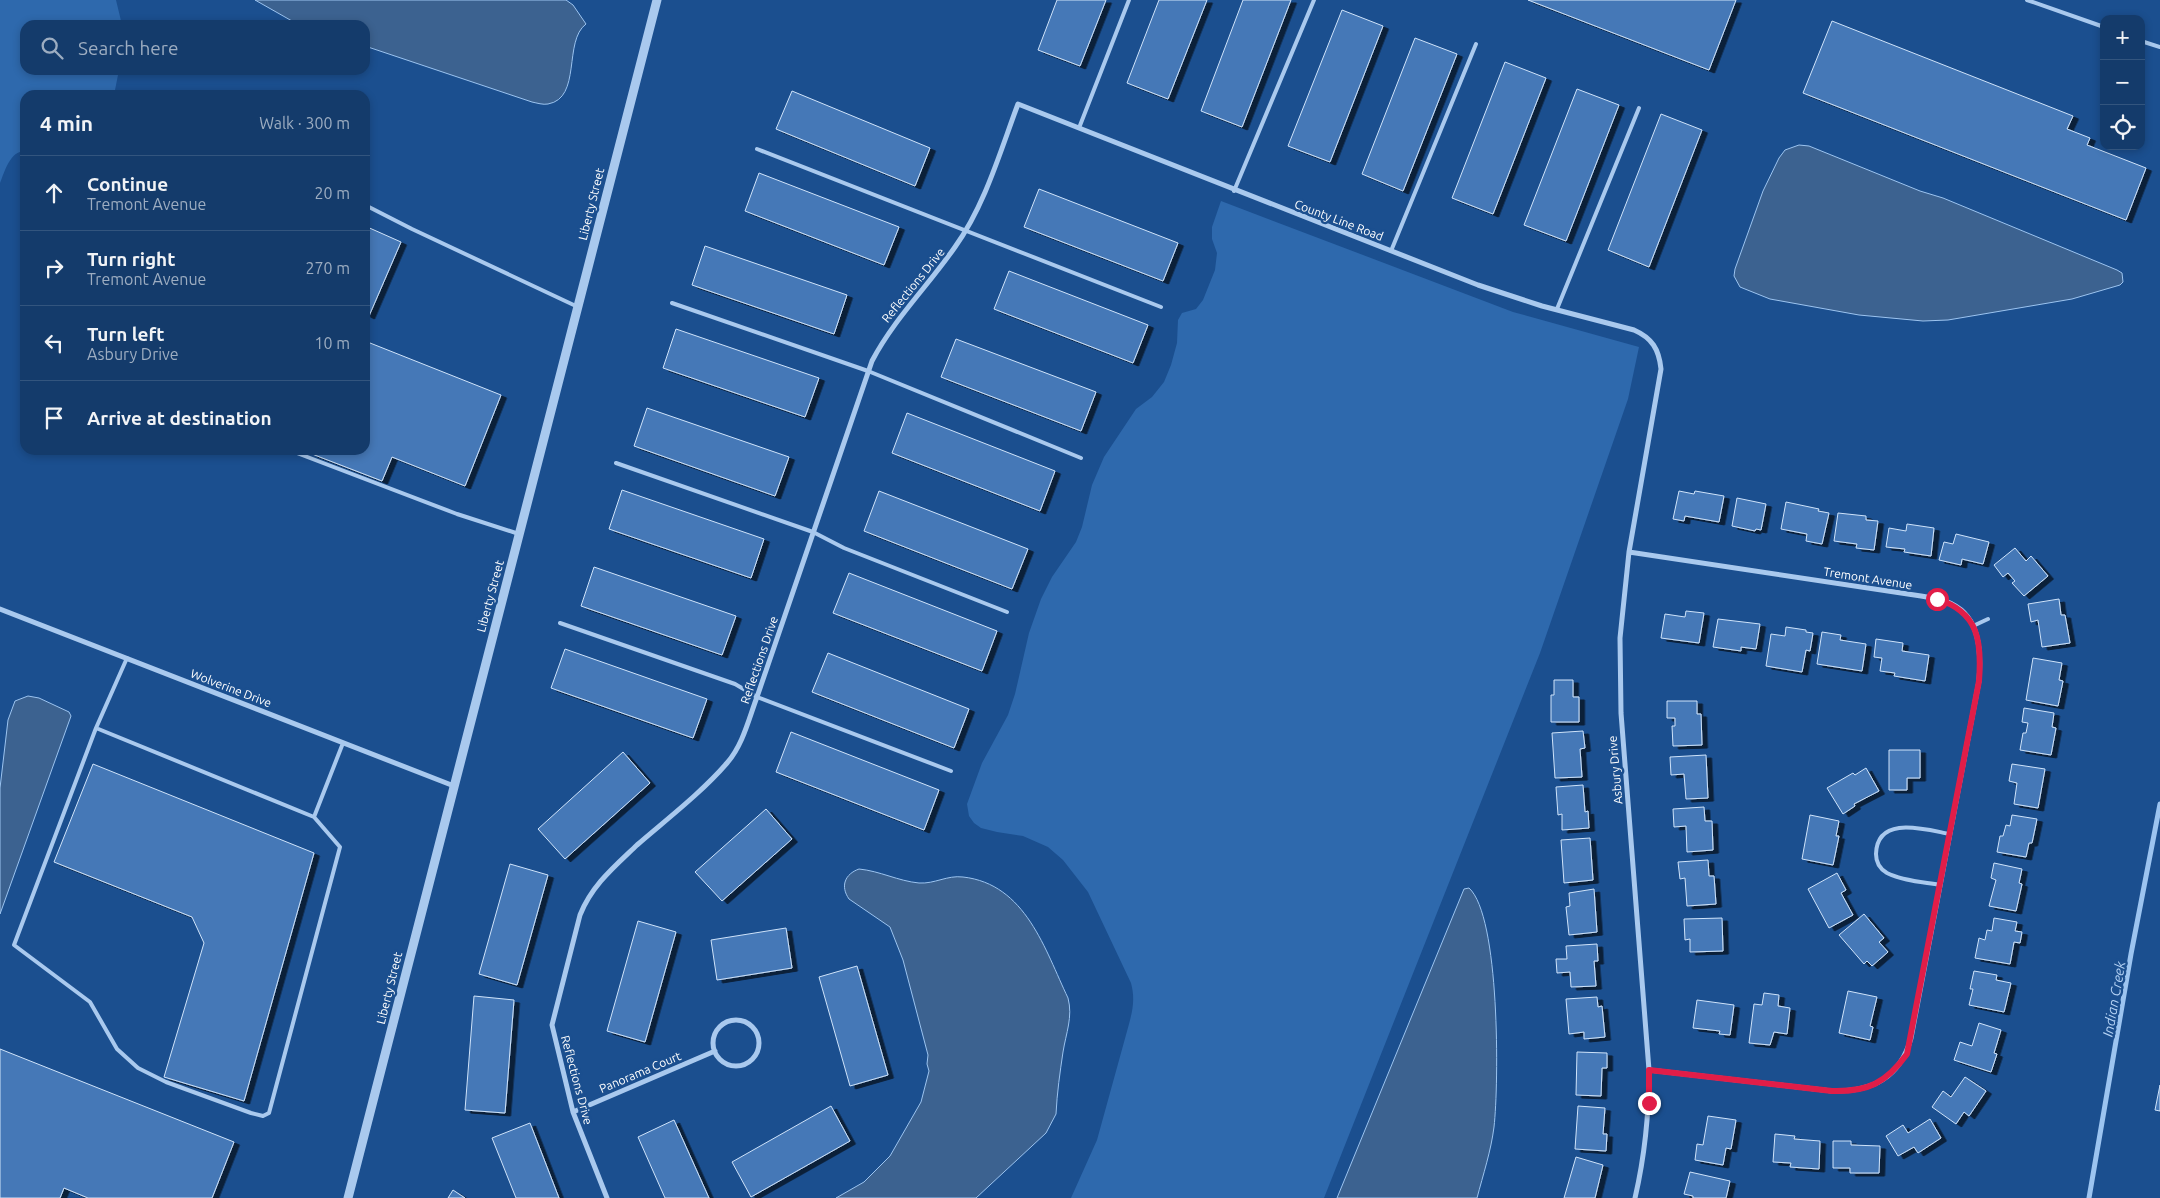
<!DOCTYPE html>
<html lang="en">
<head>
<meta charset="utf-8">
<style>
  body { margin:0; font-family:Ubuntu,sans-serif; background:#214673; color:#f1f3f6 }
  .controls { position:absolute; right:15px; top:15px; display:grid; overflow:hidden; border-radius:10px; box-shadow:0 2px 8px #0003 }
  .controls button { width:45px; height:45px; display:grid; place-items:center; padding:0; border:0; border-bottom:1px solid #33557e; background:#143b6b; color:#f1f3f6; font:25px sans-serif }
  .stop { position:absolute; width:15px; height:15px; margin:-11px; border:4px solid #e11d48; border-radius:50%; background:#fff }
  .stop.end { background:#e11d48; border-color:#fff; box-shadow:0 1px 5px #0008 }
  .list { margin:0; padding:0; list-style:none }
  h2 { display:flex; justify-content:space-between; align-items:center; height:65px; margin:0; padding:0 20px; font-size:21px }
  h2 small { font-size:16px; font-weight:400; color:#9dadc1 }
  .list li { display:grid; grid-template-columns:32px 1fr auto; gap:15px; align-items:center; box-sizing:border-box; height:75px; padding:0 20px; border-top:1px solid #33557e }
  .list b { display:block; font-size:19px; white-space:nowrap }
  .list p { margin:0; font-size:16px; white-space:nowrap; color:#9dadc1 }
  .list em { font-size:16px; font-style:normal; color:#9dadc1 }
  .icon { flex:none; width:28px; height:28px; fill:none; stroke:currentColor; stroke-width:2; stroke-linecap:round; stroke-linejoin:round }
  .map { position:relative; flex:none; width:2160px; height:1198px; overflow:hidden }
  .search { position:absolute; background:#143b6b; box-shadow:0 2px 8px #0003; left:20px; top:20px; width:350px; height:55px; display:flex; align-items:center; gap:12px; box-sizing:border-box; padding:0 18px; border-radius:15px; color:#9dadc1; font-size:19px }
  .panel { position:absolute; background:#143b6b; box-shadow:0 2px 8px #0003; left:20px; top:90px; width:350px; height:365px; border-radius:15px }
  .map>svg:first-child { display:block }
  .green { fill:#2e69ad }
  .water { fill:#3c6290; stroke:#9cc4f0 }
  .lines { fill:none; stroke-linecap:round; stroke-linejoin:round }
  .stream { stroke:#9cc4f0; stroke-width:5 }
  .building { fill:#4478b7; stroke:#cfe3fa; filter:url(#shadow) }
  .service { stroke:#a9c9ee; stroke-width:4 }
  .minor { stroke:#a9c9ee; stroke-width:5 }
  .tertiary { stroke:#a9c9ee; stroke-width:9 }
  .route { stroke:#e11d48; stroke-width:6 }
  .labels { text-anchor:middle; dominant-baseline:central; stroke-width:5; stroke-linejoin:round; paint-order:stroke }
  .street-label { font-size:12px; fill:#fff; stroke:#1b4f8f }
  .water-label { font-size:14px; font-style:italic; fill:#b5d3f5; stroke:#1b4f8f }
</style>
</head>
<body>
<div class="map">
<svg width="2160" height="1198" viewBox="0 0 2160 1198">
  <defs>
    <filter id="shadow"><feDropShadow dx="5.5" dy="3" stdDeviation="0" flood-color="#0009"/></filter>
  </defs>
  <rect width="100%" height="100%" fill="#1b4f8f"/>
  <path class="green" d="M0 0H116L122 25H25V70H119L114 95H25V151C10 151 5 171 0 183Z
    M1221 201 1513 312 1639 347 1628 399 1540 653 1324 1198H1071L1097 1140 1129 1024C1133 1009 1135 998 1131 983L1088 892 1063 860 1048 847 1023 836 997 832 981 828 974 823 969 816 967 804 982 763 1008 715 1015 694 1029 633 1041 599 1052 577 1076 542 1082 527 1092 485 1104 457 1136 409 1152 397 1164 382 1171 365 1177 343 1178 320 1182 313 1196 309 1203 300 1215 270 1217 253 1212 239V227Z"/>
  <path class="water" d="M255 0H566L573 5 586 24C563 41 582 98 548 104 543 105 537 103 532 102L365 46V25H303L292 21Z
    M1799 145 1809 146 1920 191 1943 198 2117 270 2122 273 2123 282 2120 285 2072 299 1948 320 1923 321 1859 315 1770 299 1740 287 1734 276 1735 269 1763 191 1779 158 1785 150Z
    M28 696 39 698 69 712 71 716 0 914V788L8 720 15 701Z
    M859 869C880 871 898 881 919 883 935 884 947 875 963 877 1026 884 1045 950 1068 998 1073 1017 1066 1033 1063 1052 1060 1072 1057 1093 1056 1114L1046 1133 976 1198H836L864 1182 890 1156 921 1102 929 1071 927 1064 928 1055 903 960 890 927 849 899C840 886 845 874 859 869Z
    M1469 888C1500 916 1499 1083 1494 1127 1491 1151 1483 1175 1477 1198H1337L1464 889Z"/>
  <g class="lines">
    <path class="stream" d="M2089 1198 2131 954 2160 804"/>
  </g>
  <path class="building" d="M1057 0H1106L1080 66 1038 50Z
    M1159 0H1207L1168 99 1127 83Z
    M1243 0H1291L1242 127 1201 111Z
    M1528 0H1736L1709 70Z
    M1342 10 1383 26 1330 162 1288 146Z
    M1832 21 2073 116 2067 129 2090 138 2087 145 2146 168 2126 220 1803 93Z
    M1415 38 1457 54 1403 191 1362 174Z
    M1505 62 1546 78 1493 214 1452 198Z
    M1577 89 1619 105 1566 241 1524 225Z
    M792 91 930 148 915 186 776 129Z
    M1661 114 1702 130 1649 267 1608 250Z
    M759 173 899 227 884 265 745 211Z
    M1039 189 1178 243 1163 281 1024 227Z
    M365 226 401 242 369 316 365 314Z
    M705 246 847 295 834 334 692 285Z
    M1009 271 1148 325 1133 363 994 309Z
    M676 329 819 378 805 417 663 368Z
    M956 339 1096 392 1081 431 941 377Z
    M365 341 501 395 465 486 392 457 382 481 312 454 313 450H365Z
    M647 408 789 457 775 496 634 446Z
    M907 413 1055 471 1040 511 892 453Z
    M622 490 764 539 751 578 609 529Z
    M879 491 1028 549 1012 589 864 531Z
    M1679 491 1694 494 1695 491 1724 496 1719 522 1685 516 1684 521 1673 519Z
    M1737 498 1766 504 1761 530 1756 529 1755 531 1732 526Z
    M1786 502 1819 509 1818 511 1829 513 1822 544 1806 541 1807 534 1781 529Z
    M1838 513 1866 516V520L1878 521 1874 550 1856 548 1857 544 1834 541Z
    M1907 524 1934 528 1931 556 1904 552 1905 549 1886 547 1889 528 1906 531Z
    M1956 534 1989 542 1983 564 1962 559 1961 565 1939 560 1944 542 1953 544Z
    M2015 548 2026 561 2031 556 2048 576 2024 596 2012 583 2015 581 2008 573 2003 577 1994 565Z
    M594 567 736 616 722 655 581 606Z
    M849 573 997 631 982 671 833 613Z
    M2059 599 2061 615H2065L2070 643 2042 647 2038 620 2031 622 2028 604Z
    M1686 611 1704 613 1699 643 1661 638 1665 614 1685 617Z
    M1718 619 1760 624 1756 649 1741 647V651L1713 647Z
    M1786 627 1806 630V632L1813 633 1810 651 1806 650 1802 672 1766 666 1771 634 1785 636Z
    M1822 632 1841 635 1840 640 1866 644 1862 671 1817 664Z
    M1876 639 1903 643 1902 651 1929 655 1925 681 1894 676 1895 673 1880 671 1882 658 1874 657Z
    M565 649 707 699 693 738 551 688Z
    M828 653 969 709 954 748 812 692Z
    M2033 658 2062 663 2059 680 2063 681 2058 706 2026 700Z
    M1554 680H1573V697H1579V722H1551V695H1554Z
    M1667 701H1697V714H1701L1702 745 1673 746 1672 726H1675V718H1667Z
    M2024 708 2054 713 2052 727 2056 728 2051 755 2020 750 2023 733H2026L2028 723 2022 722Z
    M1583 731 1585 748 1580 749 1582 777 1555 778 1552 733Z
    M791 732 939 790 924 830 776 772Z
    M1889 750H1920V778H1907V790H1889Z
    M623 752 650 783 565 859 538 829Z
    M1706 755 1708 798 1686 799 1684 774 1671 775 1670 757Z
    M93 764 314 853 244 1101 164 1077 204 943 192 917 54 862Z
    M2012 764 2045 769 2038 808 2014 804 2017 783 2009 781Z
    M1866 768 1879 791 1854 804 1855 806 1843 814 1827 788 1853 773 1855 775Z
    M1583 785 1585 812 1588 811 1589 828 1562 830V814L1558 815 1556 787Z
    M1704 807 1705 821H1712L1713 850 1687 852 1686 826 1674 827 1673 809Z
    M766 809 792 839 722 901 695 872Z
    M1810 815 1839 821 1836 836H1839L1833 865 1802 859Z
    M2012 815 2037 819 2032 843H2029L2026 857 1997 852 2000 836H2003L2006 825 2010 826Z
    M1590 838 1593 880 1564 883 1561 840Z
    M1708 860 1709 876H1714L1716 904 1687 906 1685 878 1680 879 1678 862Z
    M1994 863 2022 869 2019 883 2022 884 2016 911 1989 906 1996 880 1991 878Z
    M510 864 548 875 517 985 479 974Z
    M1837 873 1846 890 1841 893 1853 915 1829 928 1808 889Z
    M1594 889 1597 932 1569 935 1566 907 1570 906 1569 893Z
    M1864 914 1884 938 1879 942 1888 952 1872 966 1867 961 1864 964 1839 935Z
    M1722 918 1723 951 1690 952V939L1685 940 1684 919Z
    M1994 918 2017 922 2015 931 2022 932 2020 943 2014 942 2010 964 1975 958 1979 938 1985 940 1987 930 1992 931Z
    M638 921 676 932 645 1042 607 1031Z
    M786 928 792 968 717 980 711 940Z
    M1597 944 1598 961H1594L1596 986 1571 987 1570 972 1557 973 1556 959H1567L1566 946Z
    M857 966 888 1075 850 1086 819 977Z
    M1974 971 1997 975 1996 980 2011 983 2004 1012 1969 1005 1973 989H1970Z
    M1848 991 1877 997 1870 1026 1873 1027 1870 1040 1839 1033Z
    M1764 993 1779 995 1778 1006 1790 1008 1787 1034 1774 1032 1770 1045 1749 1043 1754 1004 1762 1005Z
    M474 996 514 1000 505 1113 465 1110Z
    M1597 997 1598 1007 1602 1006 1605 1037 1584 1039V1032L1569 1034 1566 999Z
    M1697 1000 1734 1005 1730 1035 1719 1034 1720 1031 1693 1028Z
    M1979 1023 2001 1030 1994 1053 1997 1054 1991 1072 1954 1060 1960 1042 1972 1046Z
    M0 1049 234 1142 212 1198H88L64 1188 60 1198H0Z
    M1577 1052 1607 1053V1068H1602L1601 1096 1576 1095Z
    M1965 1077 1986 1091 1969 1116 1964 1112 1956 1124 1932 1107 1943 1091 1951 1097Z
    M2160 1085V1111L2155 1110Z
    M831 1106 850 1141 751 1197 732 1162Z
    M1578 1106 1605 1108 1603 1134H1607L1606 1151 1575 1149Z
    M1708 1116 1736 1120 1731 1149 1726 1148 1723 1165 1695 1160 1697 1144 1703 1145Z
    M1930 1119 1941 1138 1918 1153 1914 1147 1898 1156 1886 1136 1903 1125 1908 1133Z
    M674 1120 709 1198H665L638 1137Z
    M530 1123 559 1198H516L492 1138Z
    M1775 1134 1795 1136 1794 1139 1820 1141 1819 1169 1790 1167 1791 1163 1773 1162Z
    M1833 1141H1851V1145L1880 1146 1879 1173H1850V1168H1833Z
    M1576 1157 1603 1165 1595 1198H1564Z
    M1690 1172 1730 1181 1726 1198H1693V1196L1684 1194Z
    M453 1190 465 1198H448Z"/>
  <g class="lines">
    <path class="service" d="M2027 0 2104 27
      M2141 41 2160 47
      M1079 128 1129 0
      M757 149 1161 307
      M1234 191 1314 0
      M365 205 412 229 578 307
      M1391 251 1476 44
      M672 303 868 371 1081 458
      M1557 309 1639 108
      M289 450 457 514 519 534
      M616 463 813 532 844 548 1007 612
      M560 623 735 684 757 697 951 771
      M1973 626 1988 619
      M127 658 96 728 14 945 90 1002 117 1049 138 1068 166 1082 251 1113 263 1116 269 1113 340 847 314 817 343 743
      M96 728 314 817
      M1940 885C1923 882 1903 881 1887 873 1880 869 1876 862 1876 854 1877 814 1927 830 1950 834"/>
    <path class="minor" d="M1629 552 1921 596C1931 598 1943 599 1952 604 1981 618 1981 654 1979 681L1911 1038C1900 1078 1872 1092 1832 1091L1649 1070
      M0 609 454 786
      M713 1043a23 23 0 1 1 46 0a23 23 0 1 1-46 0Z
      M573 1112 715 1051
      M607 1198 573 1112 552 1025 580 915C592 885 614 867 637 845 667 819 701 793 727 763 743 745 749 718 757 697L872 361C894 319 928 286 955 247 985 205 1000 152 1018 104L1478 285 1542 306 1634 330C1652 338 1659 349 1661 369L1629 552 1620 638 1621 713 1649 1070C1649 1114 1645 1155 1635 1198"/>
    <path class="tertiary" d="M348 1198 657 0"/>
  </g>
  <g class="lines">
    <path class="route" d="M1649 1103V1070L1832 1091C1868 1092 1886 1083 1907 1054L1979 681C1982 642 1979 612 1937 599"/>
  </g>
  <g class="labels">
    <g class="street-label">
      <text transform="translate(591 204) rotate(-76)">Liberty Street</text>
      <text transform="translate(1339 220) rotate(21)">County Line Road</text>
      <text transform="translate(913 285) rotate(-51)">Reflections Drive</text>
      <text transform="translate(1868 578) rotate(9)">Tremont Avenue</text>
      <text transform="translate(490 596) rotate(-75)">Liberty Street</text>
      <text transform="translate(759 660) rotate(-71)">Reflections Drive</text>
      <text transform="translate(231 688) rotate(21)">Wolverine Drive</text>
      <text transform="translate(1615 770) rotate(-95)">Asbury Drive</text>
      <text transform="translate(389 988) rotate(-76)">Liberty Street</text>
      <text transform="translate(640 1072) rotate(-23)">Panorama Court</text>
      <text transform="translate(577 1080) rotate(75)">Reflections Drive</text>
    </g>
    <g class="water-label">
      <text transform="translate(2114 999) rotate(-80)">Indian Creek</text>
    </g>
  </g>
</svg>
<div class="controls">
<button>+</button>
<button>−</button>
<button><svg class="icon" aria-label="locate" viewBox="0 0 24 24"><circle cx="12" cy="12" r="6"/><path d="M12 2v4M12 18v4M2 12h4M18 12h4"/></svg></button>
</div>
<div class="stop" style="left:1937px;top:599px"></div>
<div class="stop end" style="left:1649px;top:1103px"></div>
<div class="search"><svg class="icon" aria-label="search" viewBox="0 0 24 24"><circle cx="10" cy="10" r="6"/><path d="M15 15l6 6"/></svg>Search here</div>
<section class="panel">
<h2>4 min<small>Walk · 300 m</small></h2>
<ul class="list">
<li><svg class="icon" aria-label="ahead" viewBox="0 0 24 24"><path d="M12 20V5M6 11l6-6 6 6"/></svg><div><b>Continue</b><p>Tremont Avenue</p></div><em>20 m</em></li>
<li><svg class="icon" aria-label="right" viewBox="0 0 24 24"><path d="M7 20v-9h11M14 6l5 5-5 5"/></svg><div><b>Turn right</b><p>Tremont Avenue</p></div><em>270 m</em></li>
<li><svg class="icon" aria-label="left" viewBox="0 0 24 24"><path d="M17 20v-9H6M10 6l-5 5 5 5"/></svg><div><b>Turn left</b><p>Asbury Drive</p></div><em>10 m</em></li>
<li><svg class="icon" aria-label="arrive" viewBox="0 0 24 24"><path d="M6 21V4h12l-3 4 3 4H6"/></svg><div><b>Arrive at destination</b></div></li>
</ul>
</section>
</div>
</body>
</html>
